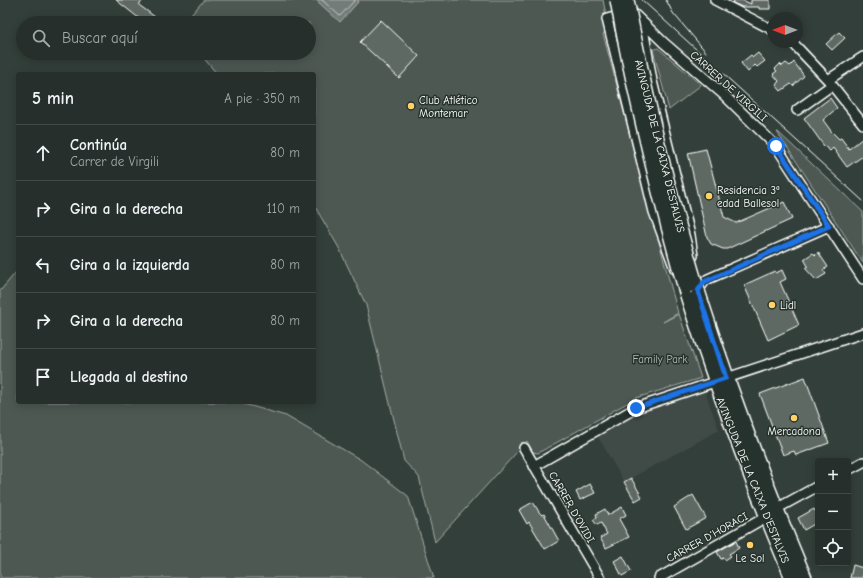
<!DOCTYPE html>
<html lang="es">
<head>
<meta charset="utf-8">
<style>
  :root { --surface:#262f2c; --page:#2e3734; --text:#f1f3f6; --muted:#a4a9a9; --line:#424a48 }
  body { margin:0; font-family:"Comic Neue",sans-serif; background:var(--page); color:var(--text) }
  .controls { position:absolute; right:12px; bottom:12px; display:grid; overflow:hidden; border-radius:4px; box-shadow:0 2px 10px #0003 }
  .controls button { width:36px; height:36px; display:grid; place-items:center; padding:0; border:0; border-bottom:1px solid var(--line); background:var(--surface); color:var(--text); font:20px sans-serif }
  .compass { position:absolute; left:767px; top:12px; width:36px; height:36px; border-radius:50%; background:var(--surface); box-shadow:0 2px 10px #0003; rotate:270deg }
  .stop { position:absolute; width:12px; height:12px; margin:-9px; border:3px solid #1a73e8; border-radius:50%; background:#fff }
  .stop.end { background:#1a73e8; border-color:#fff; box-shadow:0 1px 4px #0008 }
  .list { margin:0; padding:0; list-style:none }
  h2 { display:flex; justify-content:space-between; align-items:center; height:52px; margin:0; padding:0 16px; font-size:17px }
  h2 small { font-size:13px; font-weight:400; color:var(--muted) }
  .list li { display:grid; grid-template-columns:26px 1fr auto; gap:12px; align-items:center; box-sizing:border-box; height:56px; padding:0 16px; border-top:1px solid var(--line) }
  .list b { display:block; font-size:15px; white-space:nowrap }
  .list p { margin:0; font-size:13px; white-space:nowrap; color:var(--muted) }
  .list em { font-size:13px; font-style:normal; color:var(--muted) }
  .icon { flex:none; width:22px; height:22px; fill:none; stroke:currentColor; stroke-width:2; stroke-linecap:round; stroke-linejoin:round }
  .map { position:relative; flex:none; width:863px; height:578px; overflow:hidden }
  .search { position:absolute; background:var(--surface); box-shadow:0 2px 10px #0003; left:16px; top:16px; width:300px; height:44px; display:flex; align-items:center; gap:10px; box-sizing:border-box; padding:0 14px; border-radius:22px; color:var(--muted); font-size:15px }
  .panel { position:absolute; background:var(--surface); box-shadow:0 2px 10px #0003; left:16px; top:72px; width:300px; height:332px; border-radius:4px }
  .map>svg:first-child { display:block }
</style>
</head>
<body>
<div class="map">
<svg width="863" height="578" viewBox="0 0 863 578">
  <rect width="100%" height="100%" fill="#333f3a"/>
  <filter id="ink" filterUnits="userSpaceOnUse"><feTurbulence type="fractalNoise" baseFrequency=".025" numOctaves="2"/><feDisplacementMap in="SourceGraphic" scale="8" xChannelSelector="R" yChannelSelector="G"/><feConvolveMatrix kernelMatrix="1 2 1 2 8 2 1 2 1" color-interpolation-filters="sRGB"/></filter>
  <g filter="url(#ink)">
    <path fill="#404c47" d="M705,392L719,430L624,482L597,435L624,418Z"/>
    <path fill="#4d5853" stroke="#a6aca9" d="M204,0H603L609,29L603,34L678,313L663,322L679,314L701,378L636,398L538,453L533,452L527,441L435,542L419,477L404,461L366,305L339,248L314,205V74H217L202,56L194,53H309V23H184Z
      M658,48L701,85L669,110L653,50Z
      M778,132L863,212V263L777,132Z
      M18,270V402H237L286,416L361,460L408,496L434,578H0V291Z"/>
    <path fill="#737b78" stroke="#abb0ae" d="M316,0H358L359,1L340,22Z"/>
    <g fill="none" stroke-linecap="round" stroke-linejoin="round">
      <path stroke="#c7cac9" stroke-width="1" d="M322,0L340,16L355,0"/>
    </g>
    <path fill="#5f6964" stroke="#fff" d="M116,0H143L139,5L163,23H145Z
      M734,0H742L751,4V0H770V9H759V7H742L733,3Z
      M381,20L419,56L399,78L360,42Z
      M839,32L845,38L832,50L826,44Z
      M758,53L765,61L757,67L755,65L748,72L741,63L751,55L753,57Z
      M794,62L804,76L793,86L791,84L781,91L776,85L779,81L773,74L777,71L775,69L780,64L782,66L786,63L790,66Z
      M830,98L837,108L823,120L831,131L839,139L841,138L849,149L863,138V156L847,167L833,148L830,151L824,146L804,118Z
      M706,149L724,217L736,223L784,202L792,219L727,249H723L711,244L707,237L688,153Z
      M818,252L828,267L823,270L826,274L816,280L805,268L808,266L804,259L813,253L815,255Z
      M782,270L786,279L780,282L799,325L768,340L744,285L775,271L776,273Z
      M805,377L829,443L796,455L794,451L783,455L760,394Z
      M631,478L642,497L635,501L624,482Z
      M590,484L595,493L580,500L576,492Z
      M693,495L706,518L686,529L674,507Z
      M533,502L539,512L542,515L544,514L559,541L545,549L529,522L527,524L519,510Z
      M622,507L626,515L619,519L629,537L606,548L600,538L607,534L601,523L597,525L593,520L597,517L596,514L605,509L608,515Z
      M814,509L815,511L818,509V522L804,530L798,518Z
      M736,541L739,548L729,554L731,556L725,560L724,558L721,559L717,552Z
      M623,556L631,571L622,576L614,561Z
      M853,565L863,568V578H850Z"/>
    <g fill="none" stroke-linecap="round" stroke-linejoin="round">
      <g stroke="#fff" stroke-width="12">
        <path id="street" d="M715,0L773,30
          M642,22L652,81L690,235L693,256
          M792,42L828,80L863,124
          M828,80L863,57
          M797,110L832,85
          M675,269L654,212L607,19L632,12L663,42L724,95L776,146L863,279
          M698,291L704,282L708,279L829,226
          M524,448L600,578
          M534,466L636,408L863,333
          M848,470L863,462
          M776,509L818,486
          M659,578L766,517"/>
      </g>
      <g stroke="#fff" stroke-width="16">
        <path id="secondary" d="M685,289C716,388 752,483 792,578
          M698,291C729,388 765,483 805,578"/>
      </g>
      <use href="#street" stroke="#26332d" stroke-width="9"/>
      <use href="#secondary" stroke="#26332d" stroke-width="13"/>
      <path stroke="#fff" stroke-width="1" d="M642,0L863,201
        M666,0L673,13L706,52"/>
      <g stroke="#fff" stroke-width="16" stroke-linecap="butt">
        <path id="secondary-bridge" d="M617,0C635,99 658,193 685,289
          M627,0C646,98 669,195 698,291"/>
      </g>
      <use href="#secondary-bridge" stroke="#26332d" stroke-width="13"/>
    </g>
  </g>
  <g fill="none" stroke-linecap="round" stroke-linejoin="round" filter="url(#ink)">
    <path stroke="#1a73e8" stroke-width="5" d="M636,408L726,378L698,291L704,282L829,226L776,146"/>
  </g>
  <g fill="#ffd166" stroke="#26332d" stroke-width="1.5">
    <circle cx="411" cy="106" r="4"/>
    <circle cx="709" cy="196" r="4"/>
    <circle cx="772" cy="305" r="4"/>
    <circle cx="794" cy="418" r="4"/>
    <circle cx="750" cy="545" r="4"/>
  </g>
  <g text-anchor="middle" stroke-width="3" stroke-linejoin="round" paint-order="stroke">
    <g font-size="11" fill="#fff" stroke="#26332d">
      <text transform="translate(729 86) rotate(42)" y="4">CARRER DE VIRGILI</text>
      <text transform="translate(660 146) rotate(76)" y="4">AVINGUDA DE LA CAIXA D'ESTALVIS</text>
      <text transform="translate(753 480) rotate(68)" y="4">AVINGUDA DE LA CAIXA D'ESTALVIS</text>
      <text transform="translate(572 507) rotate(60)" y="4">CARRER D'OVIDI</text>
      <text transform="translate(707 537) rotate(-29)" y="4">CARRER D'HORACI</text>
    </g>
    <g font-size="11" fill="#fff" stroke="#26332d" text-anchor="start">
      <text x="419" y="104">Club Atlético<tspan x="419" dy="13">Montemar</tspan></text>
      <text x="717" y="194">Residencia 3ª<tspan x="717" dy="13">edad Ballesol</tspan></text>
      <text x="780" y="309">Lidl</text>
      <text x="794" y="435" text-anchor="middle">Mercadona</text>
      <text x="750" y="562" text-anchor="middle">Le Sol</text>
    </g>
    <g font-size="11" fill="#b8bcba" stroke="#26332d">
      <text x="660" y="363">Family Park</text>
    </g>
  </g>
</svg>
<div class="controls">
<button>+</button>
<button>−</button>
<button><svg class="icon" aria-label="locate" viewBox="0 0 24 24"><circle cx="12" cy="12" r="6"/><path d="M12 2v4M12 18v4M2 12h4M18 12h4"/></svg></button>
</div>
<svg class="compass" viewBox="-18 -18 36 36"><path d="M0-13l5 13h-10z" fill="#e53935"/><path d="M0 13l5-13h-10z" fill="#a4a9a9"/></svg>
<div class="stop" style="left:776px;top:146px"></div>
<div class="stop end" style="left:636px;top:408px"></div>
<div class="search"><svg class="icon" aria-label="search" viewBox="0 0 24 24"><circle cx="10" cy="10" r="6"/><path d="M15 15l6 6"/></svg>Buscar aquí</div>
<section class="panel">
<h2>5 min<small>A pie · 350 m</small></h2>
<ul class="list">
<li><svg class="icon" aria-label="ahead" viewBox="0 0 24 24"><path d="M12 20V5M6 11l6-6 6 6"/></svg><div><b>Continúa</b><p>Carrer de Virgili</p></div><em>80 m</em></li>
<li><svg class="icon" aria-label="right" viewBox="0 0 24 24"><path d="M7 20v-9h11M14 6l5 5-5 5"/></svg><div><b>Gira a la derecha</b></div><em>110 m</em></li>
<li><svg class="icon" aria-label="left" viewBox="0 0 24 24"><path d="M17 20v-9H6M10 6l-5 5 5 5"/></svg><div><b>Gira a la izquierda</b></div><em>80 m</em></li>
<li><svg class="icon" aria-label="right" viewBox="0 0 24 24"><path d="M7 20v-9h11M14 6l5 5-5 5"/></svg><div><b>Gira a la derecha</b></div><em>80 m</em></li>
<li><svg class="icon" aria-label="arrive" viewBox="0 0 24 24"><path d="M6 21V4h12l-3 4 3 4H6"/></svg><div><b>Llegada al destino</b></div></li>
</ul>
</section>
</div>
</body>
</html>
